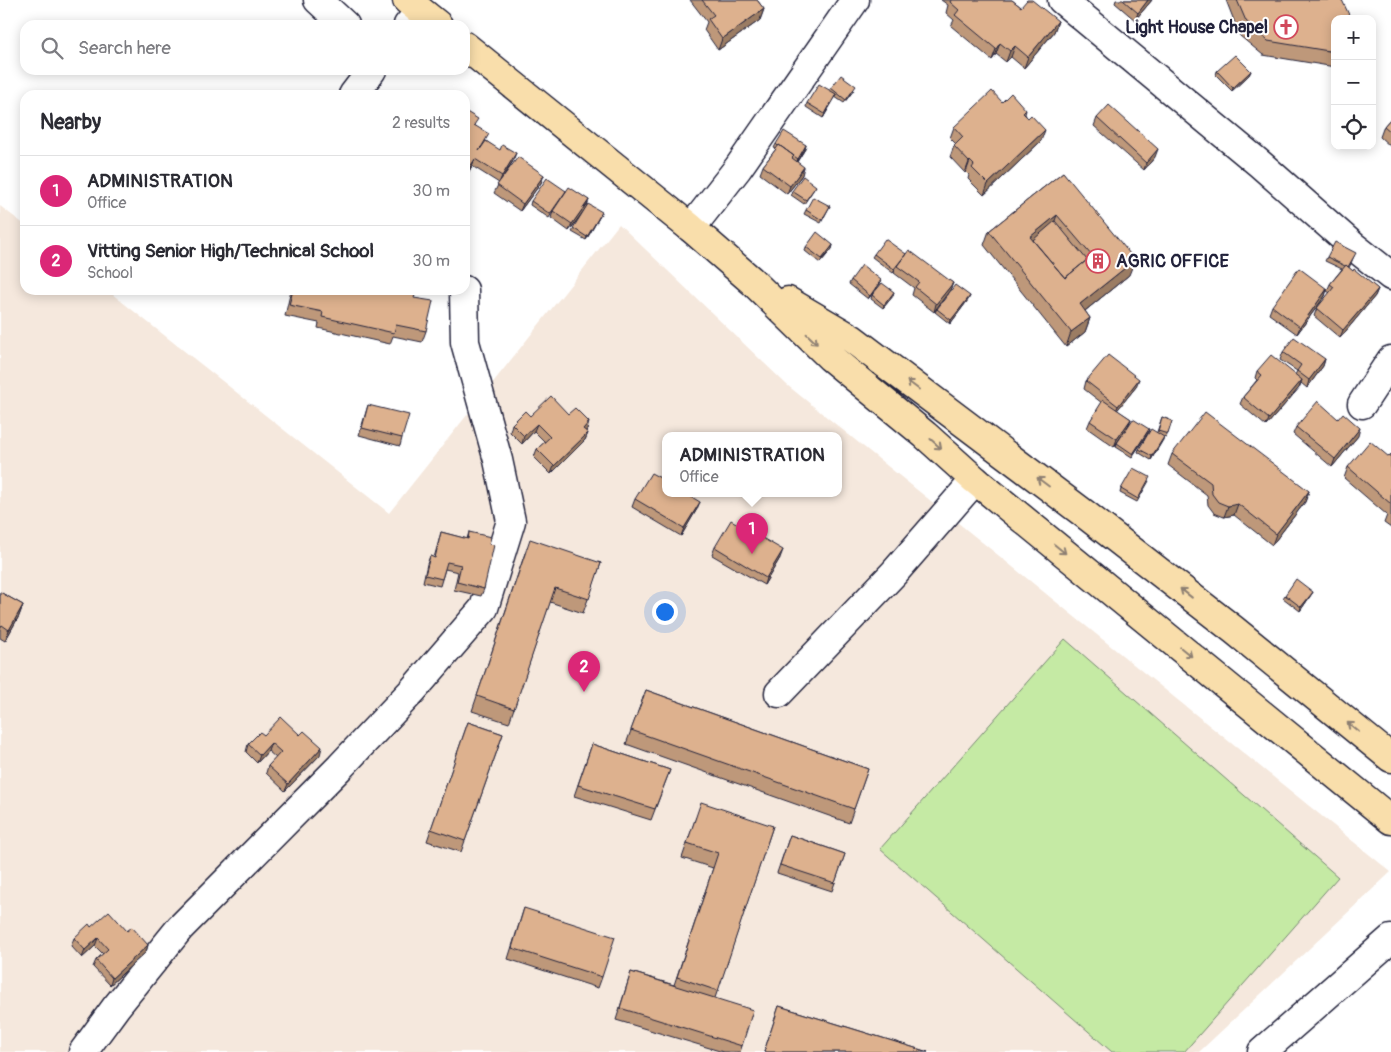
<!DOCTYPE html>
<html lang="en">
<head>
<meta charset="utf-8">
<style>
  :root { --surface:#fff; --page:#f2f2f3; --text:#2b2b33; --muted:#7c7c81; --line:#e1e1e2; --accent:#db2777 }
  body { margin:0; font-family:Pangolin,sans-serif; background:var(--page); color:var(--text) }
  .controls { position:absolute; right:15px; top:15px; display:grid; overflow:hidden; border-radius:10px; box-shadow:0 2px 12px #0003 }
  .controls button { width:45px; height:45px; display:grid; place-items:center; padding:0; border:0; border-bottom:1px solid var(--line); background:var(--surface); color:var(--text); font:25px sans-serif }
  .you { position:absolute; left:664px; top:611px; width:18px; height:18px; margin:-12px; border:4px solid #fff; border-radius:50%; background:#1a73e8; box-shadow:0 0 0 8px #1a73e833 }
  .badge { display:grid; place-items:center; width:32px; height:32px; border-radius:50%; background:var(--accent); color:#fff; font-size:16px; font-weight:700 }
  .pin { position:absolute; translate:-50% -41px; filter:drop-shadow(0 1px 2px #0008) }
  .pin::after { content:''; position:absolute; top:26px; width:18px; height:15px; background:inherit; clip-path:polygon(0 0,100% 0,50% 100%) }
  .popup { position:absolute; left:662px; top:432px; width:180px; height:65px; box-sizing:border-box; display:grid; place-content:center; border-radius:10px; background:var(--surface); filter:drop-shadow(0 1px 4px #0005); font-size:16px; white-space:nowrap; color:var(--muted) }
  .popup b { font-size:19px; color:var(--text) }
  .popup::after { content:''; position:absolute; left:50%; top:100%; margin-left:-10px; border:10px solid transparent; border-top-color:var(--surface) }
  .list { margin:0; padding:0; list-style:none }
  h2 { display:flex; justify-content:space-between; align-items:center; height:65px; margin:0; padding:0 20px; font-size:21px }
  h2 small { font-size:16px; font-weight:400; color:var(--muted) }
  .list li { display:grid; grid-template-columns:32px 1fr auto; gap:15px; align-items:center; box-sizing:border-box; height:70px; padding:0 20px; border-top:1px solid var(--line) }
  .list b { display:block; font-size:19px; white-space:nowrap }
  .list p { margin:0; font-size:16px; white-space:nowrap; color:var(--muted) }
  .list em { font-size:16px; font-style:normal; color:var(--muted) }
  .icon { flex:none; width:28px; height:28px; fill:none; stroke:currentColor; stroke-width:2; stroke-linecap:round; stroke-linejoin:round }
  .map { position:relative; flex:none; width:1391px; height:1052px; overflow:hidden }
  .search { position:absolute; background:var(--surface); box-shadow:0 2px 12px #0003; left:20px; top:20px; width:450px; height:55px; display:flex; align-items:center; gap:12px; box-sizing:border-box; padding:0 18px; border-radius:15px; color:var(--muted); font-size:19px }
  .panel { position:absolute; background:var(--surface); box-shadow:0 2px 12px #0003; left:20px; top:90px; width:450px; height:205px; border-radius:15px }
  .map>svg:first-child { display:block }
</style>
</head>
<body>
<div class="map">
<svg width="1391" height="1052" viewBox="0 0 1391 1052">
  <rect width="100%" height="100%" fill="#fff"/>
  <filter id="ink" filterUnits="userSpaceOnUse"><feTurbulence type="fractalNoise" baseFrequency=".02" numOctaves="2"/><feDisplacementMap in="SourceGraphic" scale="10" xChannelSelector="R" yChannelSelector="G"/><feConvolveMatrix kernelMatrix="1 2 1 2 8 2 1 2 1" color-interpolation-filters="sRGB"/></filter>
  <g filter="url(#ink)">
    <path fill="#f5e8dd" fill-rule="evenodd" d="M0,206L25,225V290H107L389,513L619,224L787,385L1391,872L1199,1052H0ZM666,435H838V493H666Z"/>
    <path fill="#c5eaa4" stroke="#748670" d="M1065,639L1338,877L1184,1052H1112L880,849Z"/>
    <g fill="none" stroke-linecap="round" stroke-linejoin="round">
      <g stroke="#22223b" stroke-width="31">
        <path id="minor" d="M318,0L345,25
          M1062,0L1260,164L1353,246L1391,276
          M408,25L420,11
          M353,95L372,70
          M691,228L738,168L855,0
          M1362,404L1391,360
          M779,693L894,573L975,480
          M83,1052L116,1007L180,928L340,767L413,690L484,608L511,521L498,460L465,342L464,290
          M1262,1052L1391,939"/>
      </g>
      <g stroke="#22223b" stroke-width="31">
        <path id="highway" d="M407,0L438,25
          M465,46L691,228L752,281L830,357L925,435L975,480L1391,820
          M788,301L851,338L1086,515L1234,630L1391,758"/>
      </g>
      <use href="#minor" stroke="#fff" stroke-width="28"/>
      <use href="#highway" stroke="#f9deab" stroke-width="28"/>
    </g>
    <path fill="#be987a" stroke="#22223b" d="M690,0H757L764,9L760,20L718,50L704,30L707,22Z
      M941,0H1012L1021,7L1058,21L1054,32L1024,68L1011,57L1006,62L996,54L992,60L951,26L954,20L946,13L948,5Z
      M1116,0H1152L1135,20L1115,3Z
      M1226,0H1342L1335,19V67L1263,55L1240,36Z
      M1217,71H1251L1249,75L1232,91L1216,75Z
      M831,88L854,90L844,103L835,97L823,118L806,107L807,103L830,90Z
      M1002,102L1026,110L1025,114L1041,141L984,195L968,179L969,175L966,172L965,173L950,157L954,146L956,144L950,138L954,127Z
      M465,111L486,141L513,161L502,179L544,175L541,183L520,211L494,193L499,183L472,166L465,178Z
      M1097,118L1155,157L1144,170L1094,126Z
      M1391,118V147L1380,137L1384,126Z
      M776,144L806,145L805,149L797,162L802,175L787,194L760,174L763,166L776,149L774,148Z
      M1063,172L1129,275L1085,311L1090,318L1085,332L1066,347L984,245L989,231Z
      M816,186L804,204L791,195L792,191Z
      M566,191L589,200L586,206L600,216L586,240L572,232L584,211L569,231L551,218L553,211L549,218L530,205L531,201Z
      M830,206L821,223L804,214L806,210Z
      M833,245L832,249L820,263L805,251L806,247Z
      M874,254H906L953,283L950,290L934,312L912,295L914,288L894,273L895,270L893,273L872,257Z
      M1354,256L1349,268L1378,289L1375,296L1340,338L1314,316L1317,308L1330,293L1327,291L1330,284L1342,269L1325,261L1327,257Z
      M851,280L880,284L868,299L849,284Z
      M1327,289L1325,296L1297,334L1269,314L1272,306Z
      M291,290H401L414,298L426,331L422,342L393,336L390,344L318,328L319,323L285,316Z
      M872,295L893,296L883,308L871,299Z
      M970,296L968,300L950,324L935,312L937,309Z
      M1283,352L1325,359L1323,366L1307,388L1301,383L1299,388L1266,426L1240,404L1243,397L1257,380L1255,378L1257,371L1295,375L1297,371L1280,360Z
      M1086,381L1136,387L1117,410L1131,419L1128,426L1114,447L1087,428L1090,421L1102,403L1084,389Z
      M368,405L402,438L400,446L359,435Z
      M530,416L587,430L586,431L588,433L585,440L551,474L534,457L537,449L545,442L534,431L522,444L510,432L512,424Z
      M1162,417L1172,421L1166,438L1164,437L1151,460L1138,452L1139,449L1157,432Z
      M1296,427L1358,436L1332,467L1293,434Z
      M1148,433L1132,457L1116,447L1117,443Z
      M1172,454L1309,491L1305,502L1272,545L1234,515L1224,517L1214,513L1208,505L1207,495L1168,465Z
      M1391,454V528L1384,523L1387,515L1344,478L1348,467L1389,457Z
      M1149,481L1137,502L1120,493L1121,489Z
      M635,499L697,509L681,536L632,507Z
      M441,532L467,539L469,532L489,544L484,589L481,596L454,590L458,572L445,569L440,586L423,582L427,564L430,556L434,558L439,540Z
      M715,547L780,558L764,585L712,555Z
      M525,553L601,563L583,613L550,602L509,723L472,711Z
      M0,592L23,605L19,616L5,641L0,638Z
      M1313,592L1311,595L1300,611L1283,598L1285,595Z
      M646,690L868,769L849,823L626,744Z
      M468,722L503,734L461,852L427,841Z
      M264,735L320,755L285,791L266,773L268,766L276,758L268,751L257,763L246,752L248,744Z
      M592,744L670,770L651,820L574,796Z
      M696,817L773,826L715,998L742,1046L740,1052H723L616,1020L631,972L674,985L713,868L682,858Z
      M790,835L845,854L832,891L777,873Z
      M524,908L602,977L598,988L508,959Z
      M91,927L127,931L148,945L146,952L110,985L93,967L96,960L103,954L95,946L82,958L71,946L74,938Z
      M779,1006L928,1052H764Z"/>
    <path fill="#9b7c63" stroke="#22223b" d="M1148,0H1152L1135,20L1138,13Z
      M764,9L760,20L718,50L722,39Z
      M1058,21L1054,32L1024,68L1028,57Z
      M1000,43L996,54L992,60L996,49Z
      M1015,46L1011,57L1006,62L1010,51Z
      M1251,71L1249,75L1232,91L1233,88Z
      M836,94L835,98L823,118L825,114Z
      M1045,130L1041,141L984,195L988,184Z
      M806,145L805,149L796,163L798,159Z
      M1158,149L1155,157L1144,170L1146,163Z
      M516,153L513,161L499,183L502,176Z
      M475,159L472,166L465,178L467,172Z
      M970,161L966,172L965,173L969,162Z
      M804,167L802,175L787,194L790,186Z
      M544,175L541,183L520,211L523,204Z
      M589,200L586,208L569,231L572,224Z
      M602,212L600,216L586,240L587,237Z
      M1057,215L1052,229L1030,247V237Z
      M833,245L832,249L820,263L822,259Z
      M1135,260L1129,275L1075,319L1080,304Z
      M881,280L880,284L868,299L870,296Z
      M953,283L950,290L934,312L936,304Z
      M1327,289L1325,296L1297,334L1300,327Z
      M1378,289L1375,296L1340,338L1343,330Z
      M894,292L893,296L883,308L884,305Z
      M970,296L968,300L950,324L951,320Z
      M1090,318L1085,332L1066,347L1071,332Z
      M1325,359L1323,366L1307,388L1309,380Z
      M1139,379L1136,387L1115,413L1118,406Z
      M1302,380L1299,388L1266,426L1269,419Z
      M1131,419L1128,426L1114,447L1117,439Z
      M589,422L587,430L580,436L583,429Z
      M537,424L534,431L522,444L524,436Z
      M1360,428L1358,436L1332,467L1335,459Z
      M1149,429L1148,433L1132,457L1133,454Z
      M588,433L585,440L551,474L554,466Z
      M1164,437L1163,440L1151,460L1152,456Z
      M1309,491L1305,502L1272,545L1276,534Z
      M700,502L697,509L681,536L684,528Z
      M1238,504L1234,515L1224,517L1228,506Z
      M783,550L780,558L764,585L766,578Z
      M1313,592L1311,595L1300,611L1301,607Z
      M23,605L19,616L5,641L9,630Z
      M271,743L268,751L257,763L260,755Z
      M322,747L320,755L285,791L288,784Z
      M98,938L95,946L82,958L85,950Z
      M148,945L146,952L110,985L112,978Z"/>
    <path fill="#ddb18e" stroke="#22223b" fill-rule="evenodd" d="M702,0H757L764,9L722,39L708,19L714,15Z
      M951,0H1012L1021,7L1027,0H1032L1058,21L1028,57L1015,46L1010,51L1000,43L996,49L955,15L959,10L950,2Z
      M1123,0H1148L1138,13Z
      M1237,0H1342L1351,19H1335V52L1268,41L1246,21Z
      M1235,55L1251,71L1233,88L1217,71Z
      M841,75L856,86L846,100L831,88Z
      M819,84L836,94L825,114L807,103Z
      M992,91L1002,102L1011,93L1026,110L1023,113L1028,118L1031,115L1045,130L988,184L972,168L974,165L970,161L969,162L954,146L963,137L954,127Z
      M1109,105L1158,149L1146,163L1097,118Z
      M465,111L478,119L474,125L489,134L479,151L486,141L500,150L502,145L516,153L502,176L475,159L467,172L465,171Z
      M1391,118V132L1384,126Z
      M784,131L806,145L798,159L779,145L778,146L776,144Z
      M779,145L794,156L792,158L804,167L790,186L763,166Z
      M518,157L544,175L523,204L497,185Z
      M1063,172L1135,260L1080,304L1090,318L1071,332L989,231ZM1057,215L1092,256L1065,278L1030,237Z
      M803,176L816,186L806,200L792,191Z
      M547,178L566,191L550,214L531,201Z
      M569,187L589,200L572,224L553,211Z
      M813,197L830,206L822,220L806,210Z
      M588,204L602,212L587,237L573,228Z
      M1055,221L1087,260L1065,278L1033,240Z
      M817,232L833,245L822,259L806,247Z
      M885,239L906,254L894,269L874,254Z
      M1335,242L1356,253L1348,267L1346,265L1345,266L1327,257Z
      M909,250L953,283L936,304L915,287L919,282L897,266Z
      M862,265L881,280L870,296L851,280Z
      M1346,265L1353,271L1354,269L1378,289L1343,330L1317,308L1334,287L1330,284Z
      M1299,268L1327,289L1300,327L1272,306Z
      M882,283L894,292L884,305L872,295Z
      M955,285L970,296L951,320L937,309Z
      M293,290H401L416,293L414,298L433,301L426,331L396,325L394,333L322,317L323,312L289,305Z
      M1294,337L1325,359L1309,380L1297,371L1301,365L1283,352Z
      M1108,355L1139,379L1118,406L1086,381Z
      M1271,355L1302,380L1269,419L1243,397L1262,375L1257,371Z
      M551,396L568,414L575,408L589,422L583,429L588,433L554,466L537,449L550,437L537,424L524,436L512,424L525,411L530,416Z
      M1103,400L1131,419L1117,439L1090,421Z
      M1318,401L1338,419L1343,413L1360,428L1335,459L1296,427Z
      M368,405L409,415L402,438L362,428Z
      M1205,412L1309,491L1276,534L1238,504L1228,506L1218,502L1212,494L1211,483L1172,454Z
      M1162,417L1172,421L1168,434L1158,431Z
      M1133,419L1149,429L1133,454L1117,443Z
      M1151,429L1164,437L1152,456L1139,449Z
      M1370,441L1389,457L1391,454V504L1348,467Z
      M1133,468L1150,477L1138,499L1121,489Z
      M651,473L666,481V493H685L700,502L684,528L635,499Z
      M731,520L783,550L766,578L715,547Z
      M441,532L468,539L469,532L491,537L489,544L494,545L484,589L457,582L461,565L447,562L442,579L425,575L430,556L435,558Z
      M530,539L601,563L589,599L555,588L514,709L477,696Z
      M1296,579L1313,592L1301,607L1285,595Z
      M0,592L23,605L9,630L2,625L0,628Z
      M646,690L868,769L854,809L631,730Z
      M281,717L300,735L304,731L322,747L288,784L268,766L281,752L271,743L260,755L248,744L260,732L264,735Z
      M468,722L503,734L465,841L431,829Z
      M592,744L670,770L655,809L578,785Z
      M701,802L773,826L718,991L677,977L718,853L687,843Z
      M790,835L845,854L835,883L780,865Z
      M524,908L615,937L602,977L512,948Z
      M109,911L127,931L132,927L148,945L112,978L96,960L108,949L98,938L85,950L74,938L89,924L91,927Z
      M631,972L753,1010L742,1046L620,1008Z
      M779,1006L928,1052H764Z"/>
    <defs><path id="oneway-shaft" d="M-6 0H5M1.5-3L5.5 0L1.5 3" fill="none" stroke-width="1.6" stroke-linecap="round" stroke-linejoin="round" transform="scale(1.25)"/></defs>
    <g stroke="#8e8073">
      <use href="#oneway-shaft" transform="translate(812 339) rotate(44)"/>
      <use href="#oneway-shaft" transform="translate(913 385) rotate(-143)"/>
      <use href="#oneway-shaft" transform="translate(936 444) rotate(42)"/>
      <use href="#oneway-shaft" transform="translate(1043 482) rotate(-143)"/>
      <use href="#oneway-shaft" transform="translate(1060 549) rotate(39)"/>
      <use href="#oneway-shaft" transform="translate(1186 593) rotate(-142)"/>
      <use href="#oneway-shaft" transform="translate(1186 652) rotate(39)"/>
      <use href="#oneway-shaft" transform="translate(1353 727) rotate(-141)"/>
    </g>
  </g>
  <defs>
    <g id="church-ring" transform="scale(1.25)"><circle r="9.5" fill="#fff" stroke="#d1495b" stroke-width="1.5"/><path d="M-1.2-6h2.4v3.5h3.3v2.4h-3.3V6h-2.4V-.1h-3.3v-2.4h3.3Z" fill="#d1495b"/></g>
    <g id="building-ring" transform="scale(1.25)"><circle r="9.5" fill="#fff" stroke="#d1495b" stroke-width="1.5"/><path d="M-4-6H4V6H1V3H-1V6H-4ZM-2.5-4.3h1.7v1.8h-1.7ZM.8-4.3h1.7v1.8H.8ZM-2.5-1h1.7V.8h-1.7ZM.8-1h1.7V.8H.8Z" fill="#d1495b"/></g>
  </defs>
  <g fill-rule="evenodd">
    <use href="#church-ring" x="1286" y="27"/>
    <use href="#building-ring" x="1098" y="261"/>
  </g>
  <g text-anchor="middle" stroke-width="4" stroke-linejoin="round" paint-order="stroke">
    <g font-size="18" font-weight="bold" fill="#22223b" stroke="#fff" text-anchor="end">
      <text x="1268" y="33">Light House Chapel</text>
      <text x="1116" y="267" text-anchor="start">AGRIC OFFICE</text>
    </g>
  </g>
</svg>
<div class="controls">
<button>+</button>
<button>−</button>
<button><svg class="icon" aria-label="locate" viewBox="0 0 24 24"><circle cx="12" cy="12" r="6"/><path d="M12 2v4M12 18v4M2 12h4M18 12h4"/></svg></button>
</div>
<div class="you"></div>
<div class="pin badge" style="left:752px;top:554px">1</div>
<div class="popup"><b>ADMINISTRATION</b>Office</div>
<div class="pin badge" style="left:584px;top:692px">2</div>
<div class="search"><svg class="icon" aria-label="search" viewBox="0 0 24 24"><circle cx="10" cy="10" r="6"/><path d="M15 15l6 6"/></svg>Search here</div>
<section class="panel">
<h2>Nearby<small>2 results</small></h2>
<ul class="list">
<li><span class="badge">1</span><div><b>ADMINISTRATION</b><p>Office</p></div><em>30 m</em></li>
<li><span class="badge">2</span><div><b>Vitting Senior High/Technical School</b><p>School</p></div><em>30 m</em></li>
</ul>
</section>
</div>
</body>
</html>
